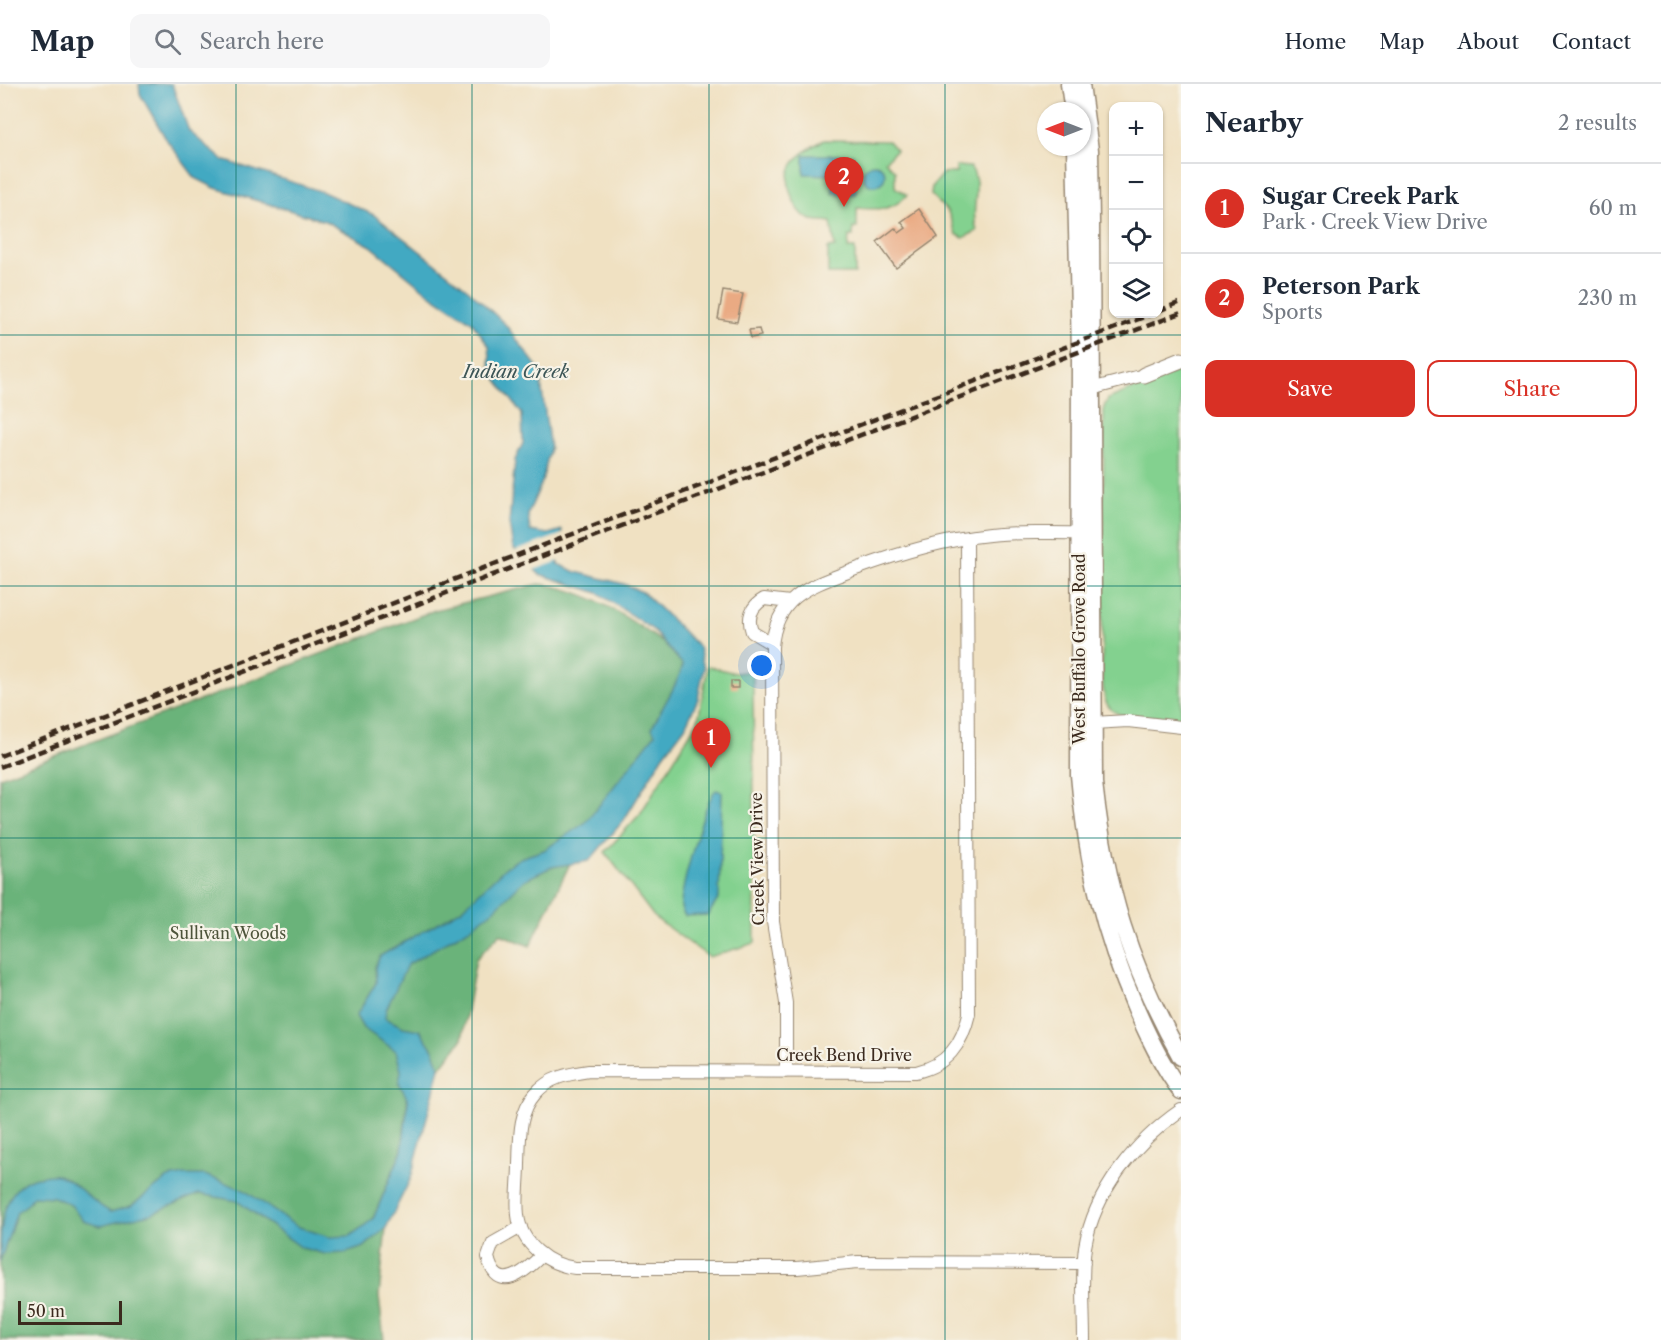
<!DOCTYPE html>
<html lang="en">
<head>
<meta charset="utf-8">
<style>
  :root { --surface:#fff; --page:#f6f6f7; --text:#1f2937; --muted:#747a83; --line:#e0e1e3; --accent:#d93025 }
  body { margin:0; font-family:"Libre Caslon Text",serif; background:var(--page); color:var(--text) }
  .controls { position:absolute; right:18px; top:18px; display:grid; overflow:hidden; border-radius:12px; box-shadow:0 2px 4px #0004 }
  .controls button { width:54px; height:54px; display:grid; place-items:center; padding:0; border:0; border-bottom:2px solid var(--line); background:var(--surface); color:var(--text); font:30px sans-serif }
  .compass { position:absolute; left:1037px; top:18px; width:54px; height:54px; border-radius:50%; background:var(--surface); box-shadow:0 2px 4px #0004; rotate:270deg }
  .scale { position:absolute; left:18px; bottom:15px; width:104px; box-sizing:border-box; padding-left:6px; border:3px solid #3b2a1e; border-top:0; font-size:16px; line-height:21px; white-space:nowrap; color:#3b2a1e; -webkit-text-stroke:4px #f7f3e8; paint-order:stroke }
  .you { position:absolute; left:762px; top:582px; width:21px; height:21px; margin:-15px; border:4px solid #fff; border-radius:50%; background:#1a73e8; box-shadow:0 0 0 9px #1a73e833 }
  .badge { display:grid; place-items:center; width:39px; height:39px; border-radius:50%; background:var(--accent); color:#fff; font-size:20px; font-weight:700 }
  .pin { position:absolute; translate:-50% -50px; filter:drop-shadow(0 2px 3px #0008) }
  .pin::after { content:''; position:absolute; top:32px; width:21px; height:18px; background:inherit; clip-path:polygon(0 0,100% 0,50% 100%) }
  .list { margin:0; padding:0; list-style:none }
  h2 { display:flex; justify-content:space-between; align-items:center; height:78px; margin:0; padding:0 24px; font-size:26px }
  h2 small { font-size:20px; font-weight:400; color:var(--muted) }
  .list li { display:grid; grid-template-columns:39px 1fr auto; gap:18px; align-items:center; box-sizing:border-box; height:90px; padding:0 24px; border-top:2px solid var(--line) }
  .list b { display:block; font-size:22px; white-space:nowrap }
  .list p { margin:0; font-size:20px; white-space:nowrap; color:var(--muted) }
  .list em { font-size:20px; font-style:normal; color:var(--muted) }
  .actions { display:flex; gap:12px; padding:18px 24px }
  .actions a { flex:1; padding:14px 0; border:2px solid var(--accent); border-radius:12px; text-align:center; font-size:21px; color:var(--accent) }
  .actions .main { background:var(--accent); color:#fff }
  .icon { flex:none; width:33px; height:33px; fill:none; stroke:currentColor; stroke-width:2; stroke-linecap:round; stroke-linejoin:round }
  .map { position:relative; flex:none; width:1181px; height:1256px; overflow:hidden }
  header { display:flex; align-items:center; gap:36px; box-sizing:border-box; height:84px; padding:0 30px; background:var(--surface); border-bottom:2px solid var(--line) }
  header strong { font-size:28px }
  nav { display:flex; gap:33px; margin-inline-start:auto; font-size:21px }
  .search { width:420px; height:54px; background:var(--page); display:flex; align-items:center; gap:15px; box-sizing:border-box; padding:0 21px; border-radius:12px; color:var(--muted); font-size:22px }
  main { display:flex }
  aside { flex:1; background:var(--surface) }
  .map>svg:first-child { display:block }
</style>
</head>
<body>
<header>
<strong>Map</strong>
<div class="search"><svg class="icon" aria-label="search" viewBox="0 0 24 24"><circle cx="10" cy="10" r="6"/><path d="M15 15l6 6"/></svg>Search here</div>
<nav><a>Home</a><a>Map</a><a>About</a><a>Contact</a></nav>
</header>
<main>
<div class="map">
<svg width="1181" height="1256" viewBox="0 0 1181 1256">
  <rect width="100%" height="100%" fill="#f7f3e8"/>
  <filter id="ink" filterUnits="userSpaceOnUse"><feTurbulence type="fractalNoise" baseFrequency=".0167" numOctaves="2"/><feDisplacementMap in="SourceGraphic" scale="12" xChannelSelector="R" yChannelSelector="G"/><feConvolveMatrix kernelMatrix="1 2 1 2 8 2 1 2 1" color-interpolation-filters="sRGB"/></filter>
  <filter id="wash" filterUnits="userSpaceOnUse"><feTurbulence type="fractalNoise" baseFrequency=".008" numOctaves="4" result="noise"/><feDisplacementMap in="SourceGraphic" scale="24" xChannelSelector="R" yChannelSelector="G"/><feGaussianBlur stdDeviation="1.35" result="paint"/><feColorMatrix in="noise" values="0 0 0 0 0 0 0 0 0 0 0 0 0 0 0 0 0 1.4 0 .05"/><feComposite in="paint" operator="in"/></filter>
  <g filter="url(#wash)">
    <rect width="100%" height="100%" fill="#f0e1c2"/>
    <path fill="#83d18f" stroke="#5f7e56" stroke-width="1.5" d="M824,56L888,57L896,66L885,77L895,87V103L907,111C891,128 879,125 857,124V144H853V152H849L848,164H855V190H828V164L835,163L831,138C825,136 815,138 809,135C801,131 795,121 792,113C780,84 800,68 824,56Z
      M956,82L970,83C984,99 969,124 977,147L963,154L956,150L948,128L931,111L932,102L943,89H956Z
      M1181,285V637L1121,631C1102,625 1104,609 1102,591L1104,323L1108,315Z
      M708,582L735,589L753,587L755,859L709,873L655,834L605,768L640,730L698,637Z"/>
    <path fill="#6ab37a" stroke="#526e4c" stroke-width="1.5" d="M539,500C598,506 646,547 693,580V606L585,749L530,862L500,850L476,875L462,956L440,984H411L402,1066L373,1135L386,1144L379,1212L384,1256H0V693L435,526Z"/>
    <path fill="#42a9c2" stroke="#3e6a70" stroke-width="1.5" d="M139,0H172L189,47L223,76L323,108L374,131L469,206L505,240L539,285L550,364L542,398L528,430L530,447L548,450L562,446L558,480L576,488L624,500L644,509L699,563L704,584L698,615L685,643L663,672L624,736L589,777L552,783L524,796L494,826L470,844L407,881L386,926L385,934L403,943L420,946L434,967L440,984L411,1094L386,1144L364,1163L346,1169L325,1170L302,1164L237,1117L199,1110L151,1130L100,1142L83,1137L71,1121L54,1113L33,1112L28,1120L17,1128L0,1178C0,1147 0,1106 33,1094C39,1093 50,1090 57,1091C75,1096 93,1120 111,1128L131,1122L168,1094L184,1091H205L244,1106L296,1142L329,1153L350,1152L373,1135L402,1066L408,1016L399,999L401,987L396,967L363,944L356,932L376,899L375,883L380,872L462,825L506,783L520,774L544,766L586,738L655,650L652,644C662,622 676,605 683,581L653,546L598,509L539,490L513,464L509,439L515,376L523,359L522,330L491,288L489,262L472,238L431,211L371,162L325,137L215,104L195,94L166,55L140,10Z
      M804,71H853V102L856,103V110L833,109L832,91L804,90Z
      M863 91a11 11 0 1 1 22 0a11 11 0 1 1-22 0Z
      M716,706L722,708L719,814L708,831L685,832C683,828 681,827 681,823C680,807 705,715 716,706Z"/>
    <path fill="#f0e1c2" d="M565,449L562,476L531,487L513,468Z"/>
    <g id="blocks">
      <path fill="#eaaa83" d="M919,125L938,153L896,184L877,158L895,144L899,149L906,144L901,138Z
        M723,207L743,210L737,238L718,235Z
        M759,245L761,252L751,254L749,246Z
        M731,597H738V604H731Z"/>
    </g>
  </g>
  <g filter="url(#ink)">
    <use href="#blocks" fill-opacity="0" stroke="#968670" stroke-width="1.5"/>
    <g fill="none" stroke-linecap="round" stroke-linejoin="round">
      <g stroke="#968670" stroke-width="14">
        <path id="minor" d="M1087,306L1144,291
          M967,454L969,930C962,961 947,981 916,988L589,987C568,990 549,993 535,1010C518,1029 520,1056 519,1080C519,1097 516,1115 518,1131C521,1160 548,1181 575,1184H797L858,1178L1084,1179
          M772,560L752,548C747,534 751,522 764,515L790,518
          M1093,639L1128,637L1181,643
          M786,988V919L773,838L772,563C776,510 814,501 856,485C899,469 942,456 989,451C1021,447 1053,450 1085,449
          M521,1143L493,1159L488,1173C497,1213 526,1187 542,1171
          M1084,1256C1084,1226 1081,1193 1085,1163C1094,1108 1136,1057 1181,1026"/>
      </g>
      <g stroke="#968670" stroke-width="17">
        <path id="tertiary" d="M1144,291L1181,276"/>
      </g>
      <g stroke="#968670" stroke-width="19">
        <path id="secondary" d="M1069,0L1073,27
          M1081,0L1090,66L1091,139L1094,699C1106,806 1129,880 1181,973
          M1075,63L1080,268L1079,691C1087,778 1102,846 1137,927C1149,954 1163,984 1181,1007"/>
      </g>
      <use href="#minor" stroke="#fff" stroke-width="12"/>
      <use href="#tertiary" stroke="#fff" stroke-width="15"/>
      <use href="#secondary" stroke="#fff" stroke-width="16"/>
      <path stroke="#3b2a1e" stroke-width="4.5" stroke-dasharray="9 4.5" stroke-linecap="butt" d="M1158,227L1181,218
        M0,672L494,480L1152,230
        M0,683L498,489L1181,229"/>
    </g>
  </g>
  <path fill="none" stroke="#0f766e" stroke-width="1.5" stroke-opacity="0.55" d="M236,0V1256M472,0V1256M709,0V1256M945,0V1256M0,251H1181M0,502H1181M0,754H1181M0,1005H1181"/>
  <g text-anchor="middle" stroke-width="4.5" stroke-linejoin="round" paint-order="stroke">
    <g font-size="16" fill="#3b2a1e" stroke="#f7f3e8">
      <text transform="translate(1079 565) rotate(-90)" y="6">West Buffalo Grove Road</text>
      <text transform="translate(757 775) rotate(-91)" y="6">Creek View Drive</text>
      <text x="844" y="977">Creek Bend Drive</text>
    </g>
    <g font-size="16" fill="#4d543a" stroke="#f7f3e8">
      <text x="228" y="855">Sullivan Woods</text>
    </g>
    <g font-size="18" font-style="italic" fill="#3d5657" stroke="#f7f3e8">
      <text x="516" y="294">Indian Creek</text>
    </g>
  </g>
</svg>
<div class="controls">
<button>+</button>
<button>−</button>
<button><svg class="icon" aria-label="locate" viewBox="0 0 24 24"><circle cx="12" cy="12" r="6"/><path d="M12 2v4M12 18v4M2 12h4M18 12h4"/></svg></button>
<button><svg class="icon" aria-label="layers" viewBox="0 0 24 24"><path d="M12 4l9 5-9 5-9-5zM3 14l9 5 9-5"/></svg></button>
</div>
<svg class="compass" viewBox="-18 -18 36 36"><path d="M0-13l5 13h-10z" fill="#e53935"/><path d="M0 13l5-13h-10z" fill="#747a83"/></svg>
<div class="scale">50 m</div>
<div class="you"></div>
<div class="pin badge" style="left:711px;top:684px">1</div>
<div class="pin badge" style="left:844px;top:123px">2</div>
</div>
<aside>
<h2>Nearby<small>2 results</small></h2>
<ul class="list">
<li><span class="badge">1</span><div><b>Sugar Creek Park</b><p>Park · Creek View Drive</p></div><em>60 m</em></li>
<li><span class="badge">2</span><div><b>Peterson Park</b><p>Sports</p></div><em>230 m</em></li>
</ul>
<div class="actions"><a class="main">Save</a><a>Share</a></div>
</aside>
</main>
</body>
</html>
